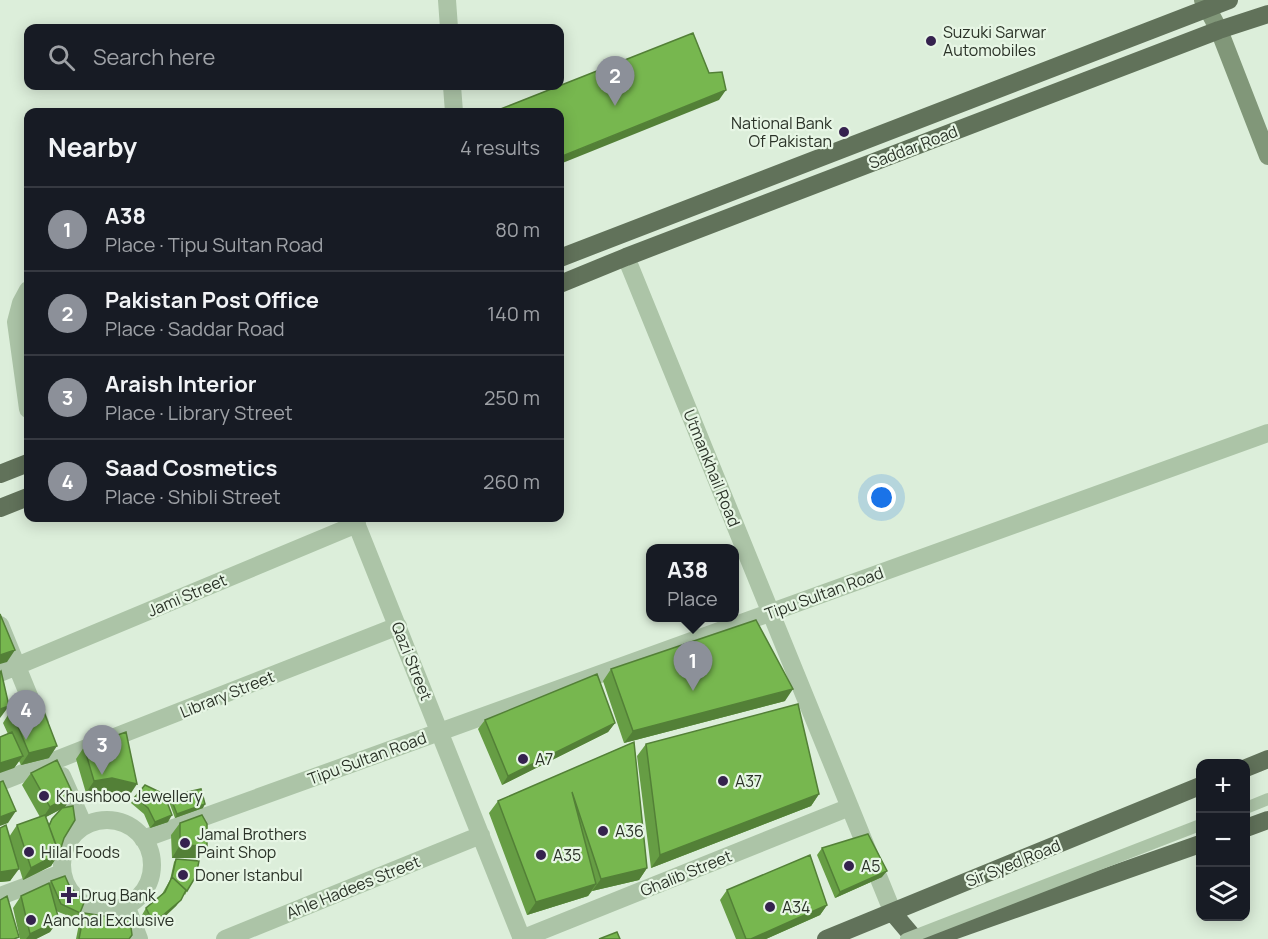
<!DOCTYPE html>
<html lang="en">
<head>
<meta charset="utf-8">
<style>
  :root { --surface:#171b24; --page:#20242c; --text:#f1f3f6; --muted:#9ea1a6; --line:#363941; --accent:#8c9099 }
  body { margin:0; font-family:Manrope,sans-serif; background:var(--page); color:var(--text) }
  .controls { position:absolute; right:18px; bottom:18px; display:grid; overflow:hidden; border-radius:12px; box-shadow:0 3px 15px #0003 }
  .controls button { width:54px; height:54px; display:grid; place-items:center; padding:0; border:0; border-bottom:2px solid var(--line); background:var(--surface); color:var(--text); font:30px sans-serif }
  .you { position:absolute; left:882px; top:498px; width:21px; height:21px; margin:-15px; border:4px solid #fff; border-radius:50%; background:#1a73e8; box-shadow:0 0 0 9px #1a73e833 }
  .badge { display:grid; place-items:center; width:39px; height:39px; border-radius:50%; background:var(--accent); color:#fff; font-size:20px; font-weight:700 }
  .pin { position:absolute; translate:-50% -50px; filter:drop-shadow(0 2px 3px #0008) }
  .pin::after { content:''; position:absolute; top:32px; width:21px; height:18px; background:inherit; clip-path:polygon(0 0,100% 0,50% 100%) }
  .popup { position:absolute; left:646px; top:544px; width:93px; height:78px; box-sizing:border-box; display:grid; place-content:center; border-radius:12px; background:var(--surface); filter:drop-shadow(0 2px 4px #0005); font-size:20px; white-space:nowrap; color:var(--muted) }
  .popup b { font-size:22px; color:var(--text) }
  .popup::after { content:''; position:absolute; left:50%; top:100%; margin-left:-12px; border:12px solid transparent; border-top-color:var(--surface) }
  .list { margin:0; padding:0; list-style:none }
  h2 { display:flex; justify-content:space-between; align-items:center; height:78px; margin:0; padding:0 24px; font-size:26px }
  h2 small { font-size:20px; font-weight:400; color:var(--muted) }
  .list li { display:grid; grid-template-columns:39px 1fr auto; gap:18px; align-items:center; box-sizing:border-box; height:84px; padding:0 24px; border-top:2px solid var(--line) }
  .list b { display:block; font-size:22px; white-space:nowrap }
  .list p { margin:0; font-size:20px; white-space:nowrap; color:var(--muted) }
  .list em { font-size:20px; font-style:normal; color:var(--muted) }
  .icon { flex:none; width:33px; height:33px; fill:none; stroke:currentColor; stroke-width:2; stroke-linecap:round; stroke-linejoin:round }
  .map { position:relative; flex:none; width:1268px; height:939px; overflow:hidden }
  .search { position:absolute; background:var(--surface); box-shadow:0 3px 15px #0003; left:24px; top:24px; width:540px; height:66px; display:flex; align-items:center; gap:15px; box-sizing:border-box; padding:0 21px; border-radius:12px; color:var(--muted); font-size:22px }
  .panel { position:absolute; background:var(--surface); box-shadow:0 3px 15px #0003; left:24px; top:108px; width:540px; height:414px; border-radius:12px }
  .map>svg:first-child { display:block }
</style>
</head>
<body>
<div class="map">
<svg width="1268" height="939" viewBox="0 0 1268 939">
  <rect width="100%" height="100%" fill="#dceeda"/>
  <g fill="none" stroke-linecap="round" stroke-linejoin="round">
    <path stroke="#acc4a7" stroke-width="12" d="M1246,808L1268,799"/>
    <path stroke="#acc4a7" stroke-width="18" d="M447,0L449,28
      M452,86L454,112
      M626,257L893,913
      M28,290L21,303L16,322L28,409
      M354,518L522,939
      M0,625L40,723
      M0,673L357,524
      M62,776L84,826
      M0,782L398,626
      M62 865a45 45 0 1 1 90 0a45 45 0 1 1-90 0Z
      M143,839L1268,433
      M0,896L62,873
      M126,905L139,939
      M225,939L481,835
      M521,939L850,807"/>
    <path stroke="#819779" stroke-width="18" d="M1203,0L1219,30L1268,156"/>
    <path stroke="#61725a" stroke-width="18" d="M560,258L1229,0
      M560,284L626,257L1219,30L1268,14
      M0,474L28,463
      M0,508L28,497
      M1246,768L1268,759
      M1246,828L1268,820
      M893,913L915,939
      M826,939L1200,786
      M930,939L1200,844"/>
    <path stroke="#acc4a7" stroke-width="12" d="M906,939L1200,825"/>
  </g>
  <path fill="#669d44" d="M611,669L785,701L624,743L603,681Z
    M11,710L49,758L21,765L19,761L14,768L8,734L3,723Z
    M485,720L615,723L608,732L502,785L478,729Z
    M634,742L647,868L639,880L592,891L588,896L527,915L489,813L498,801Z
    M646,744L819,794L811,806L651,868L637,756Z
    M84,747L129,796L104,791L86,793L76,759Z
    M31,773L73,794L65,807L46,817L49,824L52,819L64,838L59,854L51,866L23,880L19,867L10,881L0,882V828L9,837L17,825L40,817L22,785Z
    M170,796L203,808L175,818L168,799Z
    M135,797L168,822L150,828L144,814L131,803Z
    M180,823L207,846L198,858H172L171,835Z
    M822,848L882,877L835,898L817,855Z
    M176,859L187,891L185,895L184,894L176,906L158,923L148,926L142,915L146,908L162,894L170,880L174,862Z
    M51,881L80,913L76,919L56,911L50,932L36,939H20L13,908L21,896L49,884Z
    M727,890L827,905L820,915L766,939H736L720,900Z
    M84,913L129,939H76L80,919Z"/>
  <path fill="#538037" d="M726,90L719,100L560,164V157Z
    M15,650L7,662L0,664V655Z
    M793,689L785,701L624,743L633,731Z
    M9,706L0,718V709Z
    M615,723L608,732L502,785L508,776Z
    M57,746L49,758L21,765L29,753Z
    M23,756L14,768L0,773V763Z
    M112,778L137,784L129,796L104,791L86,793L94,781Z
    M73,794L65,807L42,819L50,807Z
    M819,794L811,806L651,868L660,855Z
    M205,804L203,808L175,818L177,814Z
    M16,811L8,823L0,826V817Z
    M172,815L168,822L150,828L155,822Z
    M180,845L207,846L198,858H172Z
    M59,853L51,866L23,880L31,868Z
    M647,868L639,880L592,891L601,879Z
    M19,869L10,881L0,882V872Z
    M887,871L882,877L835,898L840,892Z
    M596,884L588,896L527,915L536,902Z
    M181,900L176,906L158,923L148,926L152,920Z
    M827,905L820,915L766,939H751Z
    M59,920L50,932L36,939H26L30,934Z"/>
  <path fill="#77b74f" stroke="#538037" stroke-width="1.5" d="M693,33L709,73L722,72L726,90L560,157V112H493Z
    M0,614L15,650L0,655Z
    M756,620L793,689L633,731L611,669Z
    M1,671L9,706L0,709V672Z
    M597,674L615,723L508,776L485,720Z
    M39,699L57,746L29,753L11,710Z
    M798,704L819,794L660,855L646,744Z
    M12,732L23,756L0,763V737Z
    M126,732L137,784L112,778L94,781L84,747Z
    M634,742L647,868L601,879L572,792L596,884L536,902L498,801Z
    M57,760L73,794L50,807L31,773Z
    M3,781L16,811L0,817V782Z
    M145,785L164,794L172,815L155,822L148,808L135,797Z
    M201,789L205,804L177,814L170,796Z
    M73,806L75,820L64,838L59,854L49,826L52,819L62,808Z
    M45,815L59,853L31,868L17,825Z
    M202,815L207,824V846L180,845V823Z
    M6,825L19,869L0,872V828Z
    M868,834L887,871L840,892L822,848Z
    M810,855L827,905L751,939H746L727,890Z
    M176,859L199,861L196,876L187,891L172,877Z
    M65,876L69,885L77,895L85,900L80,913L61,904L51,881Z
    M172,877L186,890L181,900L162,916L152,920L146,908L165,892Z
    M49,883L59,920L30,934L21,896Z
    M7,896L19,937L14,939H0V900Z
    M84,913L130,920L132,935L129,939H79Z
    M617,932L620,939H599Z"/>
  <g fill="#35224e" stroke="#e7f6e5" stroke-width="2">
    <circle cx="931" cy="41" r="6"/>
    <circle cx="844" cy="132" r="6"/>
    <circle cx="523" cy="759" r="6"/>
    <circle cx="723" cy="781" r="6"/>
    <circle cx="44" cy="796" r="6"/>
    <circle cx="603" cy="831" r="6"/>
    <circle cx="185" cy="843" r="6"/>
    <circle cx="29" cy="852" r="6"/>
    <circle cx="541" cy="855" r="6"/>
    <circle cx="849" cy="866" r="6"/>
    <circle cx="183" cy="875" r="6"/>
    <path d="M66 886h6v6h6v6h-6v6h-6v-6h-6v-6h6z"/>
    <circle cx="770" cy="907" r="6"/>
    <circle cx="31" cy="920" r="6"/>
  </g>
  <g text-anchor="middle" stroke-width="4.5" stroke-linejoin="round" paint-order="stroke">
    <g font-size="16" fill="#2a3227" stroke="#e7f6e5" text-anchor="start">
      <text x="943" y="38">Suzuki Sarwar<tspan x="943" dy="18">Automobiles</tspan></text>
      <text x="832" y="129" text-anchor="end">National Bank<tspan x="832" dy="18">Of Pakistan</tspan></text>
      <text x="535" y="765">A7</text>
      <text x="735" y="787">A37</text>
      <text x="56" y="802">Khushboo Jewellery</text>
      <text x="615" y="837">A36</text>
      <text x="197" y="840">Jamal Brothers<tspan x="197" dy="18">Paint Shop</tspan></text>
      <text x="41" y="858">Hilal Foods</text>
      <text x="553" y="861">A35</text>
      <text x="861" y="872">A5</text>
      <text x="195" y="881">Doner Istanbul</text>
      <text x="81" y="901">Drug Bank</text>
      <text x="782" y="913">A34</text>
      <text x="43" y="926">Aanchal Exclusive</text>
    </g>
    <g font-size="16" fill="#2a3227" stroke="#e7f6e5">
      <text transform="translate(913 147) rotate(-21)" y="6">Saddar Road</text>
      <text transform="translate(712 468) rotate(68)" y="6">Utmankhail Road</text>
      <text transform="translate(824 593) rotate(-20)" y="6">Tipu Sultan Road</text>
      <text transform="translate(187 595) rotate(-23)" y="6">Jami Street</text>
      <text transform="translate(412 661) rotate(68)" y="6">Qazi Street</text>
      <text transform="translate(227 694) rotate(-22)" y="6">Library Street</text>
      <text transform="translate(367 758) rotate(-20)" y="6">Tipu Sultan Road</text>
      <text transform="translate(1013 863) rotate(-22)" y="6">Sir Syed Road</text>
      <text transform="translate(686 873) rotate(-22)" y="6">Ghalib Street</text>
      <text transform="translate(353 887) rotate(-22)" y="6">Ahle Hadees Street</text>
    </g>
  </g>
</svg>
<div class="controls">
<button>+</button>
<button>−</button>
<button><svg class="icon" aria-label="layers" viewBox="0 0 24 24"><path d="M12 4l9 5-9 5-9-5zM3 14l9 5 9-5"/></svg></button>
</div>
<div class="you"></div>
<div class="pin badge" style="left:693px;top:691px">1</div>
<div class="popup"><b>A38</b>Place</div>
<div class="pin badge" style="left:615px;top:106px">2</div>
<div class="pin badge" style="left:102px;top:775px">3</div>
<div class="pin badge" style="left:26px;top:740px">4</div>
<div class="search"><svg class="icon" aria-label="search" viewBox="0 0 24 24"><circle cx="10" cy="10" r="6"/><path d="M15 15l6 6"/></svg>Search here</div>
<section class="panel">
<h2>Nearby<small>4 results</small></h2>
<ul class="list">
<li><span class="badge">1</span><div><b>A38</b><p>Place · Tipu Sultan Road</p></div><em>80 m</em></li>
<li><span class="badge">2</span><div><b>Pakistan Post Office</b><p>Place · Saddar Road</p></div><em>140 m</em></li>
<li><span class="badge">3</span><div><b>Araish Interior</b><p>Place · Library Street</p></div><em>250 m</em></li>
<li><span class="badge">4</span><div><b>Saad Cosmetics</b><p>Place · Shibli Street</p></div><em>260 m</em></li>
</ul>
</section>
</div>
</body>
</html>
